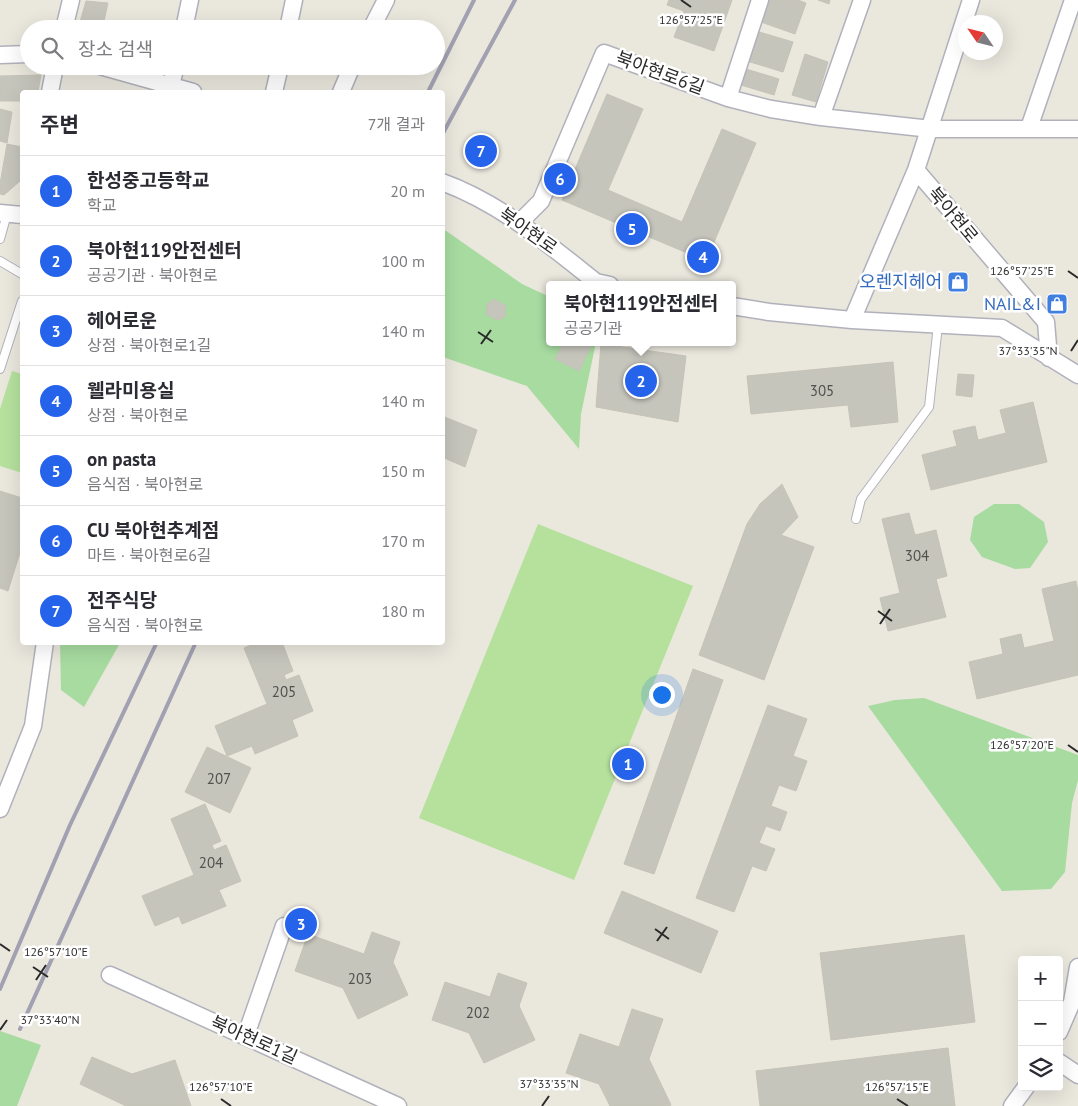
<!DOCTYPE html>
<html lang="ko">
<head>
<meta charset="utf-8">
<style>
  :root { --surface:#fff; --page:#f2f2f3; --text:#2b2b33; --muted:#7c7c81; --line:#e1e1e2; --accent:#2563eb }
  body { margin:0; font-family:"PT Sans","Noto Sans KR",sans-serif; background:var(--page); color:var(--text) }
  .controls { position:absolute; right:15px; bottom:15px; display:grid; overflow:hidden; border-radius:5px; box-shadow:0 5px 20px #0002 }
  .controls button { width:45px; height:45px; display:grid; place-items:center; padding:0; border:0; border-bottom:1px solid var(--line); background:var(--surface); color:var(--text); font:25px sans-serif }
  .compass { position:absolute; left:958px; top:15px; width:45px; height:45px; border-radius:50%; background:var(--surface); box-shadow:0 5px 20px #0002; rotate:305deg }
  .you { position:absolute; left:661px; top:694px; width:18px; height:18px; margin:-12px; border:4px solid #fff; border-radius:50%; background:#1a73e8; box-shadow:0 0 0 8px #1a73e833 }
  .badge { display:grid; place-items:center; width:32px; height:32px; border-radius:50%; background:var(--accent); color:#fff; font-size:16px; font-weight:700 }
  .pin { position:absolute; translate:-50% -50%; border:2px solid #fff; box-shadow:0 1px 5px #0006 }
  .popup { position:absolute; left:546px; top:281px; width:190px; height:65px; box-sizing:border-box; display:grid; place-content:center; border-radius:5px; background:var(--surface); filter:drop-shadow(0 1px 4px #0005); font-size:16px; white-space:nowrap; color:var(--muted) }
  .popup b { font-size:19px; color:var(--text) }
  .popup::after { content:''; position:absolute; left:50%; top:100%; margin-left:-10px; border:10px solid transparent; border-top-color:var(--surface) }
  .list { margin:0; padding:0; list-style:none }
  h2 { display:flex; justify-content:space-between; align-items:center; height:65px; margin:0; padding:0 20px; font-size:21px }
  h2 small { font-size:16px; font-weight:400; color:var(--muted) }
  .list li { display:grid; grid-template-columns:32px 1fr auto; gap:15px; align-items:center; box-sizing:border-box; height:70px; padding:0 20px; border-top:1px solid var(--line) }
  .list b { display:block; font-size:19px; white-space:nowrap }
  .list p { margin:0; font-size:16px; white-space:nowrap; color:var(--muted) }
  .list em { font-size:16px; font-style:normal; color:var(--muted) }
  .icon { flex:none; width:28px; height:28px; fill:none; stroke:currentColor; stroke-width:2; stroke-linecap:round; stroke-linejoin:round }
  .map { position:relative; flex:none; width:1078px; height:1106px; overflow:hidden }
  .search { position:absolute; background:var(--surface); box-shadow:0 5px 20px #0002; left:20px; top:20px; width:425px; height:55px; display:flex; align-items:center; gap:12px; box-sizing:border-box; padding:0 18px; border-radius:28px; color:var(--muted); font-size:19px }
  .panel { position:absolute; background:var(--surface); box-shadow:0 5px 20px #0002; left:20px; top:90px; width:425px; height:555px; border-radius:5px }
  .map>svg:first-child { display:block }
</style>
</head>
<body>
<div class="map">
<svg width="1078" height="1106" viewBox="0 0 1078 1106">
  <rect width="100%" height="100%" fill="#eae7dd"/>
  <path fill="#a7dba0" d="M442,228L522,284L550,297V342H596L581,414L579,449L527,386L443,357Z
    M994,504H1019L1044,522L1048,542L1030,568L1015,569L982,557L970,540L974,517Z
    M60,643H120L84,707L61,690Z
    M924,698L1078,755V780L1072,803L1065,872L1051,889L1002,891L868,706L895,700Z
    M0,1031L41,1045L17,1106H0Z"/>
  <path fill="#b5e19d" d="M12,371L22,374V473L0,466V409Z
    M538,524L693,586L574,880L419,818Z"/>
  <path fill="#c6c5bc" stroke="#c5c3b7" d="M669,0H732L714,51L674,37L684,11L667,5Z
    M769,0H798L806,3L795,34L761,22Z
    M818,0H830L829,4Z
    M86,1L108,3L104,21L123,24L121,29H78Z
    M756,31L793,42L783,72L747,61Z
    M805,54L828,62L816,102L792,95Z
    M746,69L779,79L774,95L741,85Z
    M41,75L38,92H22V101H0V76Z
    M607,94L643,109L608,190L682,222L722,129L756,143L706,261L562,200Z
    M0,109L12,112L7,143L0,141Z
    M7,144L22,147V171L20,181L4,195L0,194V184Z
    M494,299L506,306L505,317L497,320L486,314L487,304Z
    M564,342H593L579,371L555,359Z
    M601,344L686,356L678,422L596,407Z
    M893,362L898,422L851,427L848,405L751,414L747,376Z
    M958,374L974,375L972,397L956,395Z
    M1033,402L1047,462L931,490L922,455L957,446L953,431L975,426L978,440L1006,433L1000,410Z
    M442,416L477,430L465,467L442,457Z
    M782,484L798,517L781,535L814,547L764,680L699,655L747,524L760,504Z
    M0,491L22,498V546L8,591L0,588Z
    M909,513L915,535L936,530L947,576L936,579L946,617L888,631L880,598L900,593L882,519Z
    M1076,581L1078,592V675L977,699L969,662L1003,654L1000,639L1021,634L1024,648L1054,641L1042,589Z
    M258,642H282L293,671L284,675L286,680L299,675L313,711L292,720L298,736L255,754L252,746L227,756L215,726L267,704L244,648Z
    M693,669L723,680L654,874L624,864Z
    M768,705L807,719L793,756L807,761L796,791L779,785L771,806L787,812L780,831L766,826L759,843L775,849L766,871L752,866L734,912L696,898Z
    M207,747L251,768L230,813L185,792Z
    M205,804L221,841L212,845L214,850L226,845L241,881L219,890L226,906L182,924L179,916L155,926L142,896L194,875L171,819Z
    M622,891L718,931L701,973L604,933Z
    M372,932L400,942L393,962L408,995L358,1019L343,988L295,971L308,934L364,954Z
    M964,935L975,1022L831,1040L820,953Z
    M498,973L527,983L519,1006L535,1040L484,1063L469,1033L432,1020L445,982L490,997Z
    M632,1009L663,1019L649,1059L671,1105L669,1106H610L599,1084L566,1073L580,1034L619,1047Z
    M948,1048L955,1106H760L756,1071Z
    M92,1057L132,1074L175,1060L191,1106H126L80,1084Z"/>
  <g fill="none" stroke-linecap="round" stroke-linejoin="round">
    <g stroke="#b1b1bc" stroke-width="10">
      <path id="service" d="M0,239L7,214
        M0,261L22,274
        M0,369L22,301
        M856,519L861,499L929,407L938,325"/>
    </g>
    <g stroke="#b1b1bc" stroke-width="19">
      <path id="minor" d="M64,29L71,0
        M184,29L190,0
        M288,29L294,0
        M371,29L386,0
        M0,55L29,54
        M100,66L193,92
        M171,85L176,66
        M50,92L55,66
        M274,92L280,66
        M341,92L352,66
        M728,98L760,0
        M821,117L862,0
        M1029,128L1073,0
        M916,170L1046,322L1049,358
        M442,182C500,203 548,244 596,282L610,285
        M0,213L22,215
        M519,223L541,201L604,53L728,98L771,109L821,117L931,129H1078
        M732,306L769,312L852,320L1002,328L1078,375
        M852,320L916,170L971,0
        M0,809L33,726L45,642
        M110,975L398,1106
        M1059,1032L1072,1002L1078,967
        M246,1035L284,926
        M1059,1062L1078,1075
        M1012,1106L1026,1087"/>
    </g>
    <use href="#service" stroke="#fff" stroke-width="8"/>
    <use href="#minor" stroke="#fff" stroke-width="16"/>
    <path stroke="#a2a1b2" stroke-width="4" d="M428,92L474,0
      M442,135L515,0
      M0,989L70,825L157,642
      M20,1029L196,642"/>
  </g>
  <path fill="none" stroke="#2a2a2a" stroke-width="2" d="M681,0L691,7M1068,271L1078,278M478,332L493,342M481,344L491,330M1071,351L1078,340M878,611L892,621M880,624L890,609M1068,745L1078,752M655,929L669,939M657,941L667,927M0,944L10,951M33,967L48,977M36,980L46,965M0,1030L7,1020M221,1099L231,1106M897,1099L908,1106M542,1106L549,1096"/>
  <defs>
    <g id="shop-square" transform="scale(1.125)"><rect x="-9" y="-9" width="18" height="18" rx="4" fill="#3f7fe0" stroke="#fff"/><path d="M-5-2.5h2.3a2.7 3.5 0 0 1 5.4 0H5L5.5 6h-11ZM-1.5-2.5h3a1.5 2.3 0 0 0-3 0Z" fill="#fff"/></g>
  </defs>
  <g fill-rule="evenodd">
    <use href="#shop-square" x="958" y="282"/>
    <use href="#shop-square" x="1057" y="304"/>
  </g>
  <g text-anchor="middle" stroke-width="5" stroke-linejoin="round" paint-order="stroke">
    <g font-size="15" fill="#51514e">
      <text x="822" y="396">305</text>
      <text x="917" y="561">304</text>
      <text x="284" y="697">205</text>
      <text x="219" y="784">207</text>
      <text x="211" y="868">204</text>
      <text x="360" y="984">203</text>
      <text x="478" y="1018">202</text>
    </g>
    <g font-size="18" fill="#2a2a2a" stroke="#fff">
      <text transform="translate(660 73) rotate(20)" y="6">북아현로6길</text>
      <text transform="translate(953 215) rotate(50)" y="6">북아현로</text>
      <text transform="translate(528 231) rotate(35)" y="6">북아현로</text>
      <text transform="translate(254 1040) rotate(24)" y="6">북아현로1길</text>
    </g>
    <g font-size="18" fill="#366cbe" stroke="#fff" text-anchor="end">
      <text x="942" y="288">오렌지헤어</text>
      <text x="1041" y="310">NAIL&amp;I</text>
    </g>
  </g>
  <g font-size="12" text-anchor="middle" fill="#2a2a2a" stroke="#fff" stroke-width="5" stroke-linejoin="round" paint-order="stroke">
    <text x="691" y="24">126°57'25"E</text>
    <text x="1022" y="275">126°57'25"E</text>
    <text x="1028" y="355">37°33'35"N</text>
    <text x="1022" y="749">126°57'20"E</text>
    <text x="56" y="956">126°57'10"E</text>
    <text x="50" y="1024">37°33'40"N</text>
    <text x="549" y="1088">37°33'35"N</text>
    <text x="221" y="1091">126°57'10"E</text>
    <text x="897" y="1091">126°57'15"E</text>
  </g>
</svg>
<div class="controls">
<button>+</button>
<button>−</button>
<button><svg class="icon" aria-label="layers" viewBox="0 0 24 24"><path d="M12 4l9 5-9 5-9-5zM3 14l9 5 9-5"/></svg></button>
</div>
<svg class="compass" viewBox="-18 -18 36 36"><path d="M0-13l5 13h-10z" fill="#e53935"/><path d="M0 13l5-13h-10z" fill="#7c7c81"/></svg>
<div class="you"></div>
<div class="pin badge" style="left:628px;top:764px">1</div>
<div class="pin badge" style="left:641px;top:381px">2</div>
<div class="popup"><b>북아현119안전센터</b>공공기관</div>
<div class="pin badge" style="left:301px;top:924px">3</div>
<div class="pin badge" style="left:703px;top:257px">4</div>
<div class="pin badge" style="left:632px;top:229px">5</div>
<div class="pin badge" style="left:560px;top:179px">6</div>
<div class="pin badge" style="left:481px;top:151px">7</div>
<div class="search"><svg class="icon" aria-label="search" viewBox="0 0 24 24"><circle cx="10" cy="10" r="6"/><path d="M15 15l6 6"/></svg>장소 검색</div>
<section class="panel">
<h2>주변<small>7개 결과</small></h2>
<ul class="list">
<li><span class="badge">1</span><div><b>한성중고등학교</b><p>학교</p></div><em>20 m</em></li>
<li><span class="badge">2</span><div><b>북아현119안전센터</b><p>공공기관 · 북아현로</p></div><em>100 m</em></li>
<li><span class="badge">3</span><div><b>헤어로운</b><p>상점 · 북아현로1길</p></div><em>140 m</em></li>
<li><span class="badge">4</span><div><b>웰라미용실</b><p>상점 · 북아현로</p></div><em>140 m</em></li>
<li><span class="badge">5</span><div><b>on pasta</b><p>음식점 · 북아현로</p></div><em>150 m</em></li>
<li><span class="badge">6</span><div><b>CU 북아현추계점</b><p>마트 · 북아현로6길</p></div><em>170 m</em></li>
<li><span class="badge">7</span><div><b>전주식당</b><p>음식점 · 북아현로</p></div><em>180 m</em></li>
</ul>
</section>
</div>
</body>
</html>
